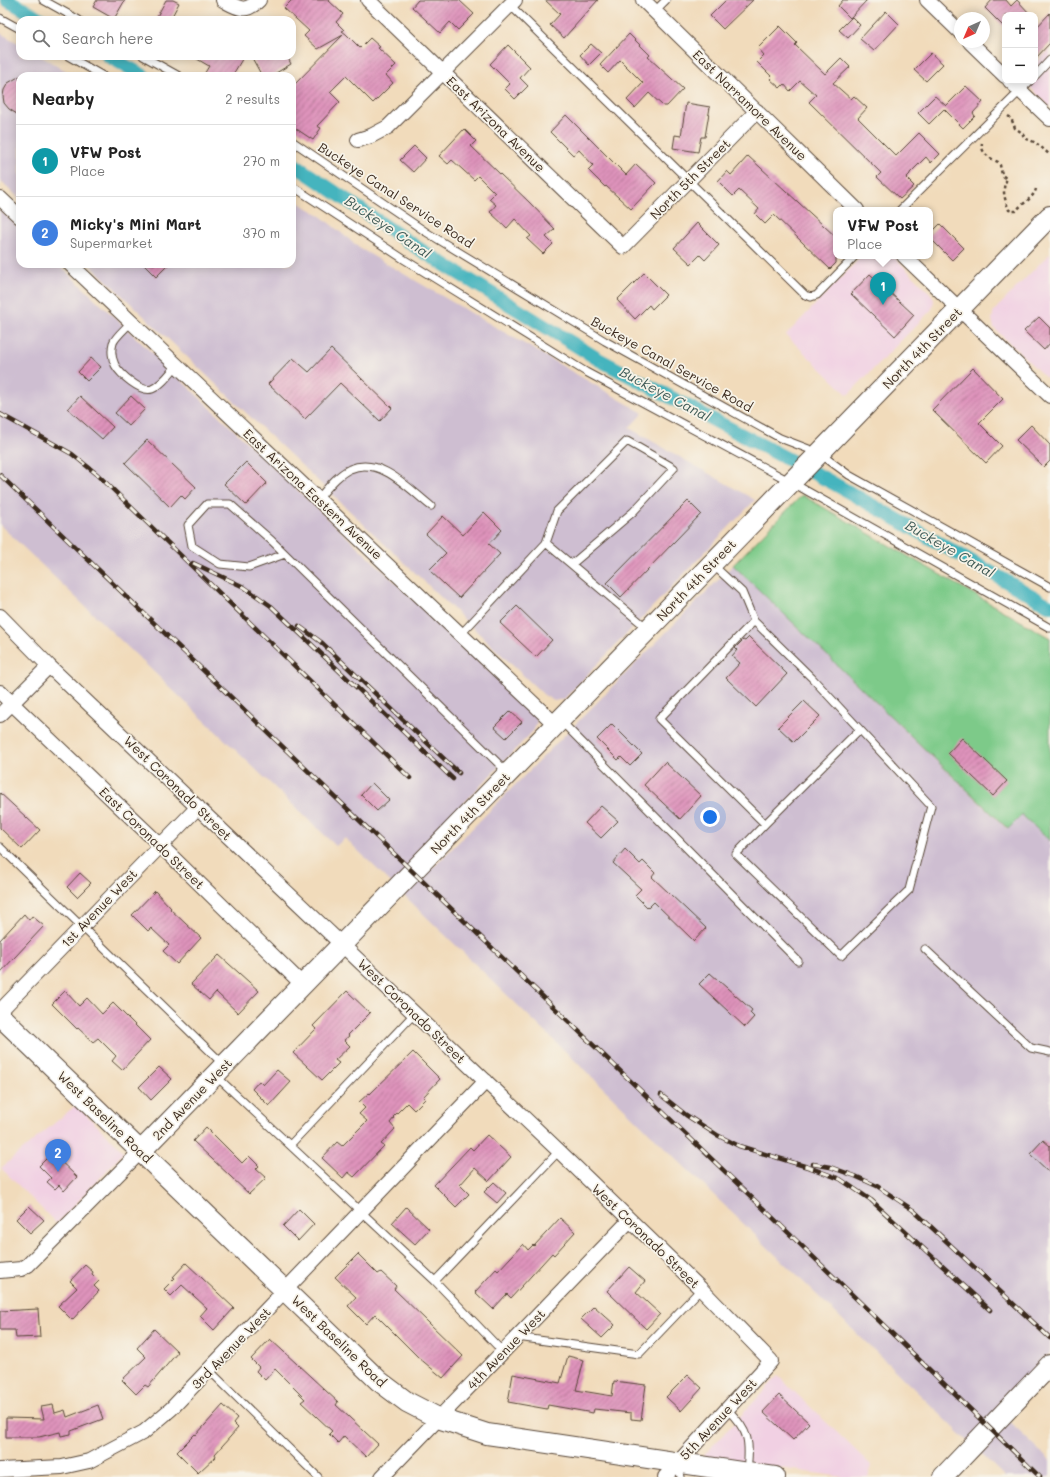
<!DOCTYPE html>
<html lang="en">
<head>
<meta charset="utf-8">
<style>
  :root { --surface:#fff; --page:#f6f6f6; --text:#222; --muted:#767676; --line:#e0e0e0; --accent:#b5179e }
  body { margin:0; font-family:Mali,sans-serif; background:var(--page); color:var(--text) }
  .controls { position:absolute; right:12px; top:12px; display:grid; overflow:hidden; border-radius:8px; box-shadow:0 2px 10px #0003 }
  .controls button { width:36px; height:36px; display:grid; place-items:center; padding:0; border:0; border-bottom:1px solid var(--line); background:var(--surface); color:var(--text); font:20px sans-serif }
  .compass { position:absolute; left:954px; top:12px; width:36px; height:36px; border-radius:50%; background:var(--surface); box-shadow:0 2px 10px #0003; rotate:224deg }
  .you { position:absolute; left:710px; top:817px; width:14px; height:14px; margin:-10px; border:3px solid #fff; border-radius:50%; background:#1a73e8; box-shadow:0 0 0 6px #1a73e833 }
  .badge { display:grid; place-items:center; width:26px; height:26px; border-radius:50%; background:var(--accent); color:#fff; font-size:13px; font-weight:700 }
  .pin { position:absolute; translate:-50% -33px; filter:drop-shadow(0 1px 2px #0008) }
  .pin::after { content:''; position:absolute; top:21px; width:14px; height:12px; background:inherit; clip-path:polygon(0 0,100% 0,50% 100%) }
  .popup { position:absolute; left:833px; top:207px; width:100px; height:52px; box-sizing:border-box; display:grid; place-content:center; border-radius:8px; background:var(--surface); filter:drop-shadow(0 1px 3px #0005); font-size:13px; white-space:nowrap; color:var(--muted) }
  .popup b { font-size:15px; color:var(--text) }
  .popup::after { content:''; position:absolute; left:50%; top:100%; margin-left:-8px; border:8px solid transparent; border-top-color:var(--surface) }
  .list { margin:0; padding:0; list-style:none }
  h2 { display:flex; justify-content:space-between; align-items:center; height:52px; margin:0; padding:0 16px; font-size:17px }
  h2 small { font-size:13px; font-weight:400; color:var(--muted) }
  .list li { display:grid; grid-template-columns:26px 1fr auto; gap:12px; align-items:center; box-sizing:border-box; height:72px; padding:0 16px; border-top:1px solid var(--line) }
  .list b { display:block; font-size:15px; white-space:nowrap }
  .list p { margin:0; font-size:13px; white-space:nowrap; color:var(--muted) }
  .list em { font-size:13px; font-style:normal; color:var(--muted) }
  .icon { flex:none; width:22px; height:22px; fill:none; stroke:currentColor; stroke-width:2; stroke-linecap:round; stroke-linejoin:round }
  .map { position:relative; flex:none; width:1050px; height:1477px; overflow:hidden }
  .search { position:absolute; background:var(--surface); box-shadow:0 2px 10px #0003; left:16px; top:16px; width:280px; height:44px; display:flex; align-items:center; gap:10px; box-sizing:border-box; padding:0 14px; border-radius:12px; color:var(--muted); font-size:15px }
  .panel { position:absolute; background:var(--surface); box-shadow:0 2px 10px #0003; left:16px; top:72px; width:280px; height:196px; border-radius:12px }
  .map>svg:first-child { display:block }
</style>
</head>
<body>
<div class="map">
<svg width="1050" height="1477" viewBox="0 0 1050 1477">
  <defs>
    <pattern id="building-hatch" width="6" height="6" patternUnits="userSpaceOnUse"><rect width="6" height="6" fill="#de93bb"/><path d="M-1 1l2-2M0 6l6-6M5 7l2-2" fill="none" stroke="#b57897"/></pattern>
  </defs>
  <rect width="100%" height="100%" fill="#f7f3e8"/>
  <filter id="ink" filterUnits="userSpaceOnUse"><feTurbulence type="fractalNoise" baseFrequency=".025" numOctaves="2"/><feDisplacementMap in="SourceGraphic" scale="8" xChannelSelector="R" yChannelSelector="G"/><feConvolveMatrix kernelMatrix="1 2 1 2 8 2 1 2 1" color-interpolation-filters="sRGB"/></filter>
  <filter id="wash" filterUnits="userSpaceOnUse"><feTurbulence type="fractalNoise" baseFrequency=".012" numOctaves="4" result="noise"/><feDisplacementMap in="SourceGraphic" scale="16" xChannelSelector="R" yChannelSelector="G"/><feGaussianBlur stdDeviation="0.9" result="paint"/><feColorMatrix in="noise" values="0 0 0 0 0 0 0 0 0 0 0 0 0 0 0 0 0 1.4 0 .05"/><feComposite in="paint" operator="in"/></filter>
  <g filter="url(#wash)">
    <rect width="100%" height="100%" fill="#f1dbbb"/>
    <path fill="#f1d0e3" d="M1050,49V107L1024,81H1035V64Z
      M1050,253V374L1046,378L994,328L992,319L994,311Z
      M862,256H893L930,293L934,300L932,309L848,395L786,335Z
      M76,1105L124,1152L57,1224L1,1168Z
      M778,1376L872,1466L868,1477H843L702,1457Z"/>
    <path fill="#cebed1" d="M0,33L20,44V56H40L75,76H20V199L0,180Z
      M292,199L318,214L361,249L643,413L629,428L755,500L564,699L554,701L544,695L89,264H292Z
      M0,210L20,229V264H58L535,714L537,721L534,730L417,852L433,868L733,565L1007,829L1022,815L1050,841V1353L996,1409L1050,1461V1477H1005L345,838L336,846L0,525Z"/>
    <path fill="#7dca89" stroke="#5c7a54" d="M802,495L1050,638V841L1022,815L1008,829L733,565Z"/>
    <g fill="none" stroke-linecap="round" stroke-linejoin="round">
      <path stroke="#45b4be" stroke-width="14" d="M7,0L43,20
        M108,56L144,76
        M292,163L416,247L598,359L831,482L1050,606"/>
    </g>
    <g id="blocks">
      <path fill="url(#building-hatch)" d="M97,0H125L114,19L93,7Z
        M166,0H173L179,3L170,20H155Z
        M292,0H328L343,14L336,22L344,30L342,31L346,34L360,48L370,38L380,47L378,48L396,65L386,75L393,83L373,103L346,76L330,92L340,102L317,126L321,128L313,140L292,126V87L343,35L318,49L304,36L309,31L284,8Z
        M418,0H459L474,14L458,30L450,22L440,33L412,7Z
        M545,0H598L564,38L550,25L560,14Z
        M726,0H753L723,29L710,16Z
        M843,0H867L850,18L838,6Z
        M992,0H1006L1011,6L1017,0L1031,15H1005V28L985,8Z
        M886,11L899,24L874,51L860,39Z
        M1050,13V43L1035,59V29Z
        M852,17L860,25L848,38L839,30Z
        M780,26L797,43L795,45L825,74L841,58L850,67L833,83L851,99L854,96L867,108L858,118L896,156L919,133L940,154L931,163L926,157L910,173V174L906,178L914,186L900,199L877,177L881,173L809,102L816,95L800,81L790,91L784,84L780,88L770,79L772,77L757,62L764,55L758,48Z
        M629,34L650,55L648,57L683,89L667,106H663L649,93L635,108L627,100L643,83L620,60L608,73L600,65Z
        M591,44L601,53L589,65L580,55Z
        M508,45L530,67L520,78L528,86L515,99L505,89L510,84L490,64Z
        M931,53L943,64L926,81L914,70Z
        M192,56H244L232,76H203L209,66Z
        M251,56H287L291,64L271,76H262Z
        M20,76V116L9,109L4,103L3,96L4,90L8,83Z
        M966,86L983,102L973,113L975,116L963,128L944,109L929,124L918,113L935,96L946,106Z
        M686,103L710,107L705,137H701L698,152L673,148L675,135L681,136Z
        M566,115L626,175L636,164L656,183L631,209L606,186L605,187L588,170L593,165L579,150L573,155L550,132Z
        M464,129L476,141L471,146L530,203L555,229L546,237L553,244L543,254L527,239L531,236L515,219L507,228L490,212L496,205L489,199L495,193L478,176L474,180L452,160L448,164L439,156Z
        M414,146L426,158L413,172L400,160Z
        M748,156L836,237V263L830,269L774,215L765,224L755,214L759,209L739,190L733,196L718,181L727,171L731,175Z
        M697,223L719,245L705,260L700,255L691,264L674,248Z
        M940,224L964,248L952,260L930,238V234Z
        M143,264H169L156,277Z
        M644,273L666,295L652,309L649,305L635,319L617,300Z
        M870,274L914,315L895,336L851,294Z
        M1039,317L1050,328V343L1044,350L1024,331Z
        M331,349L392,408L380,421L340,383L305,419L268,384L293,358L309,372Z
        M91,358L101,367L87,381L78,372Z
        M973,368L1003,399L979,423L1002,446L986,463L932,410Z
        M80,396L113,427L102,439L68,409Z
        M131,396L145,409L129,426L115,413Z
        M1031,425L1050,445V461L1044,467L1016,440Z
        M147,440L196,487L185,499L181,495L170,507L125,463Z
        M246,462L267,483L246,505L224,484Z
        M688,501L701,514L621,597L607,583Z
        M484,512L502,530L489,544L500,554L459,598L429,570L446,553L426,534L443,516L463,535Z
        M517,606L552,640L536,657L500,623Z
        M749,637L787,674L756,707L726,678L740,663L732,656L737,650L735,648L743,640L745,641Z
        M804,701L820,716L794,742L778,727Z
        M510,711L522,722L506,738L494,727Z
        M612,724L642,754L630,766L621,757L618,760L597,739Z
        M962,738L1007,781L993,796L948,753Z
        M665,762L701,796L680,819L644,785Z
        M372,783L389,800L377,811L361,795Z
        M0,793L40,830L22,849L0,828Z
        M601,806L618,821L601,838L585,823Z
        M625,849L640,864L643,861L655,873L652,877L706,928L694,941L654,902L648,908L635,895L641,889L613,863Z
        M80,873L91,883L77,897L67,887Z
        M155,891L171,908L170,909L201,938L177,964L163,951L169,945L151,928L148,931L132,915Z
        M24,914L29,920L32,916L44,926L0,973V940Z
        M219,955L259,991L238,1013L216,992L209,1000L191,984Z
        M710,973L752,1010L750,1013L754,1017L745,1027L699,984Z
        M65,991L79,1006L87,998L102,1014L113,1003L150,1040L122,1070L112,1061L116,1056L98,1038L93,1042L78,1028L77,1029L52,1004Z
        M347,991L370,1013L348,1035L349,1036L344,1040L350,1046L335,1060L339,1063L322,1080L293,1053L316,1029L313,1026Z
        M413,1052L440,1079L423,1097L425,1099L414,1110L407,1103L393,1117L394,1118L390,1123L395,1129L381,1144L384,1146L354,1177L348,1172L343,1178L322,1158L337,1142L342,1146L367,1121L359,1114L365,1108L359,1102L369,1093L370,1094Z
        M159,1067L172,1079L151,1100L139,1087Z
        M277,1070L291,1082L269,1106L252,1089L259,1081L263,1085Z
        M206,1127L242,1163L249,1156L259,1166L256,1169L266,1178L249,1194L193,1141Z
        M487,1135L511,1157L489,1181L475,1168L460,1185L469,1194L456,1207L434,1185L470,1147L473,1150Z
        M1043,1140L1050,1146V1173L1030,1154Z
        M52,1153L77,1177L64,1191L59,1185L55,1189L47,1182L51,1178L39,1166Z
        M494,1182L506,1193L497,1203L484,1192Z
        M29,1206L44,1220L30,1233L16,1219Z
        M406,1207L429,1229L415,1244L392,1223Z
        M299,1209L314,1224L298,1241L283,1226Z
        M560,1218L575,1232L554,1255L552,1253L511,1298L507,1294L493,1309L475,1292L496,1269L498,1271L523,1244L528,1250L533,1245L534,1246Z
        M358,1254L378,1274L381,1272L396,1286L394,1289L463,1356L443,1378L418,1357L375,1314L366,1324L348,1306L356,1297L335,1277Z
        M186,1263L234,1308L214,1330L200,1316L207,1308L182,1285L171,1296L164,1289L175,1278L173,1277Z
        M85,1265L93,1272L92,1274L99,1281L94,1286L99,1291L72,1320L58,1306L77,1288L70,1281Z
        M629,1267L645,1281L636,1292L660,1314L646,1329L607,1291Z
        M594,1306L615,1325L602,1338L581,1319Z
        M38,1309L40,1337L16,1338L15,1330H0V1311Z
        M154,1329L178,1352L148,1387L145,1385L136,1394L122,1380L146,1357L137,1348Z
        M270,1339L338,1402L336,1405L378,1444L366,1457L344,1436L338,1443L329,1434L332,1431L301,1402L305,1399L275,1369L265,1380L256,1371L259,1367L251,1359Z
        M568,1356L584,1360L576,1390L612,1396L614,1381L646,1385L641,1420L631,1419V1413L594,1409L593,1413L548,1405L547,1409L508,1402L513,1374L560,1383Z
        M688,1375L702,1388L681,1411L666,1397Z
        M779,1395L809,1423L793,1440L763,1412Z
        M53,1405L55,1413L65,1410L67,1417L98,1405L103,1419L71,1431V1434L61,1436L60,1432L39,1437H6V1418L44,1419L41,1407Z
        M223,1405L237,1418L233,1423L238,1428L215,1454L216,1456L198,1473L177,1452L195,1434L196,1435Z"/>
    </g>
  </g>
  <g filter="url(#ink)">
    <use href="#blocks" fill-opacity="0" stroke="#564536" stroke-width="1"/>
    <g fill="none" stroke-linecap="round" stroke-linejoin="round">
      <g stroke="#564536" stroke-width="9">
        <path id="lane" d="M43,0L79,20
          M510,5L805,295L811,297L817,295L855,256
          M655,11L666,0
          M0,18L20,29
          M68,56L103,76
          M143,56L179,76
          M1035,76L1050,60
          M292,141L426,232L605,341L780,438L819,453L849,475L1050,587
          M292,186L405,260L586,372L791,482L1050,628
          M900,210L1030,81
          M131,322C127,327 115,337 113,343C111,350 112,359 115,365C120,374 141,393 152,389C162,385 170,373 177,365
          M318,499C327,489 337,475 350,469C381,456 409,489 431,506
          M546,543L557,511L627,441L674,468L633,512L572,564
          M285,554L249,567L220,564L192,546L188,525L207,504H230L272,541L507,772
          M712,564L742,592L754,621
          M754,621L812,678L931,806L909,890L841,956L736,854L765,824L659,719Z
          M461,634L546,543L647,628
          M561,721L798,961
          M765,824L859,730
          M0,847L223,1064
          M925,949L1031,1048L1050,1052
          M216,1076L435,1281L503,1352
          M290,1145L415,1013
          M435,1281L559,1151
          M517,1337L639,1354L701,1289
          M209,1370L318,1477
          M727,1409C750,1432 750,1441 747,1473
          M678,1463L681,1477"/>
      </g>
      <g stroke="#564536" stroke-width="16">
        <path id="street" d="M223,0C238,8 245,14 259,0
          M368,0L623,247L757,111
          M643,0L857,210
          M927,0L960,32
          M970,42L1005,76
          M1010,81L1050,119
          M358,140L371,136L388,127L515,0
          M0,198L20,217
          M904,256L1050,396
          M70,264L556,725
          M0,616L49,666L559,1151L701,1289L771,1361L665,1477
          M0,692L160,845L303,985
          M0,715L49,666
          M0,1011L198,807
          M0,1271L21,1269L28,1265L141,1151
          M0,1470L62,1467L89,1461L144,1432L171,1409L486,1081
          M382,1477L630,1220"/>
      </g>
      <g stroke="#564536" stroke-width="22">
        <path id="secondary" d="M0,1016L379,1381L407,1402L438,1418L487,1434L775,1477
          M141,1151L1050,216
          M943,1477L1050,1365"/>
      </g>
      <path stroke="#564536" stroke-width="2.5" stroke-dasharray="3 3" stroke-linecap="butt" d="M1008,116L1011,118L1015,128L1021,132L1026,139C1037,142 1042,148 1050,155
        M982,143C980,153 991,159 998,162L1000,165L1002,175L1007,179C1001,189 1005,200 1009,210L1013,211H1016C1022,203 1033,199 1036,189"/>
      <use href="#lane" stroke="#fff" stroke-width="7"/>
      <use href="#street" stroke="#fff" stroke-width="14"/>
      <use href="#secondary" stroke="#fff" stroke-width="20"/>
      <g stroke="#3b2a1e" stroke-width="4.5">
        <path id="rail" d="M0,414L72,454L98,475L410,778
          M0,475L769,1214L1040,1477
          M193,563L244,587L271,606L453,779
          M299,626L321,642L459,773
          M661,1095L686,1115L717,1135L739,1146L811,1168L840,1179L871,1200L990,1310
          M813,1164L830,1167L855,1176L877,1186L913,1210L1050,1338"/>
      </g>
      <use href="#rail" stroke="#f7f3e8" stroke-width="3" stroke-dasharray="9" stroke-linecap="butt"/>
    </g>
  </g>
  <g text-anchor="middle" stroke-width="3.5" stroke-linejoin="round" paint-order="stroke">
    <g font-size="13" fill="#3b2a1e" stroke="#f7f3e8">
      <text transform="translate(750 105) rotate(44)" y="5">East Narramore Avenue</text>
      <text transform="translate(496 124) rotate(44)" y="5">East Arizona Avenue</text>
      <text transform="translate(690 179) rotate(-45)" y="5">North 5th Street</text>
      <text transform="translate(396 195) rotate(33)" y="5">Buckeye Canal Service Road</text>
      <text transform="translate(922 348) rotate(-46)" y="5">North 4th Street</text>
      <text transform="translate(672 364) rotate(29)" y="5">Buckeye Canal Service Road</text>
      <text transform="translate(313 494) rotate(43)" y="5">East Arizona Eastern Avenue</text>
      <text transform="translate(696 580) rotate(-46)" y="5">North 4th Street</text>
      <text transform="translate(178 788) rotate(44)" y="5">West Coronado Street</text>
      <text transform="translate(470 813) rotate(-46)" y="5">North 4th Street</text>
      <text transform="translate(152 838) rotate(44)" y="5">East Coronado Street</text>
      <text transform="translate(99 908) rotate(-46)" y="5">1st Avenue West</text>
      <text transform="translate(412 1011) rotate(44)" y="5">West Coronado Street</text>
      <text transform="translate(192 1099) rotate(-46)" y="5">2nd Avenue West</text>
      <text transform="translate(105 1117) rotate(44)" y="5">West Baseline Road</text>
      <text transform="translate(646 1236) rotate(44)" y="5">West Coronado Street</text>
      <text transform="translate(339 1341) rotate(44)" y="5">West Baseline Road</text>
      <text transform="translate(231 1348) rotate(-46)" y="5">3rd Avenue West</text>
      <text transform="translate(506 1349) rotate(-46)" y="5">4th Avenue West</text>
      <text transform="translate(718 1419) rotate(-47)" y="5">5th Avenue West</text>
    </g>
    <g font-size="14" font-style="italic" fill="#3e5a56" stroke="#f7f3e8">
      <text transform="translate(388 227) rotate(34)" y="5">Buckeye Canal</text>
      <text transform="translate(665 394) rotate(28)" y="5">Buckeye Canal</text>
      <text transform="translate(950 549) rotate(30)" y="5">Buckeye Canal</text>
    </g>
  </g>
</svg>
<div class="controls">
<button>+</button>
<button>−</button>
</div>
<svg class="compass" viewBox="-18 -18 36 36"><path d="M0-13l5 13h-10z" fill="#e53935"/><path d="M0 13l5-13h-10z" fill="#767676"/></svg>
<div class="you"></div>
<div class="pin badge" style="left:883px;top:305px;background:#0f9aa8">1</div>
<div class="popup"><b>VFW Post</b>Place</div>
<div class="pin badge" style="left:58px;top:1172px;background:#3f7fe0">2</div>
<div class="search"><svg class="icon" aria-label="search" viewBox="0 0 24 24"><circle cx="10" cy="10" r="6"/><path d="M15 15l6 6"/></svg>Search here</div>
<section class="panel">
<h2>Nearby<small>2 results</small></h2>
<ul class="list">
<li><span class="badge" style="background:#0f9aa8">1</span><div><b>VFW Post</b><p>Place</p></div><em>270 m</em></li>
<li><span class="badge" style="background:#3f7fe0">2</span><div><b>Micky's Mini Mart</b><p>Supermarket</p></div><em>370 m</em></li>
</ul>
</section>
</div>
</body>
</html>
